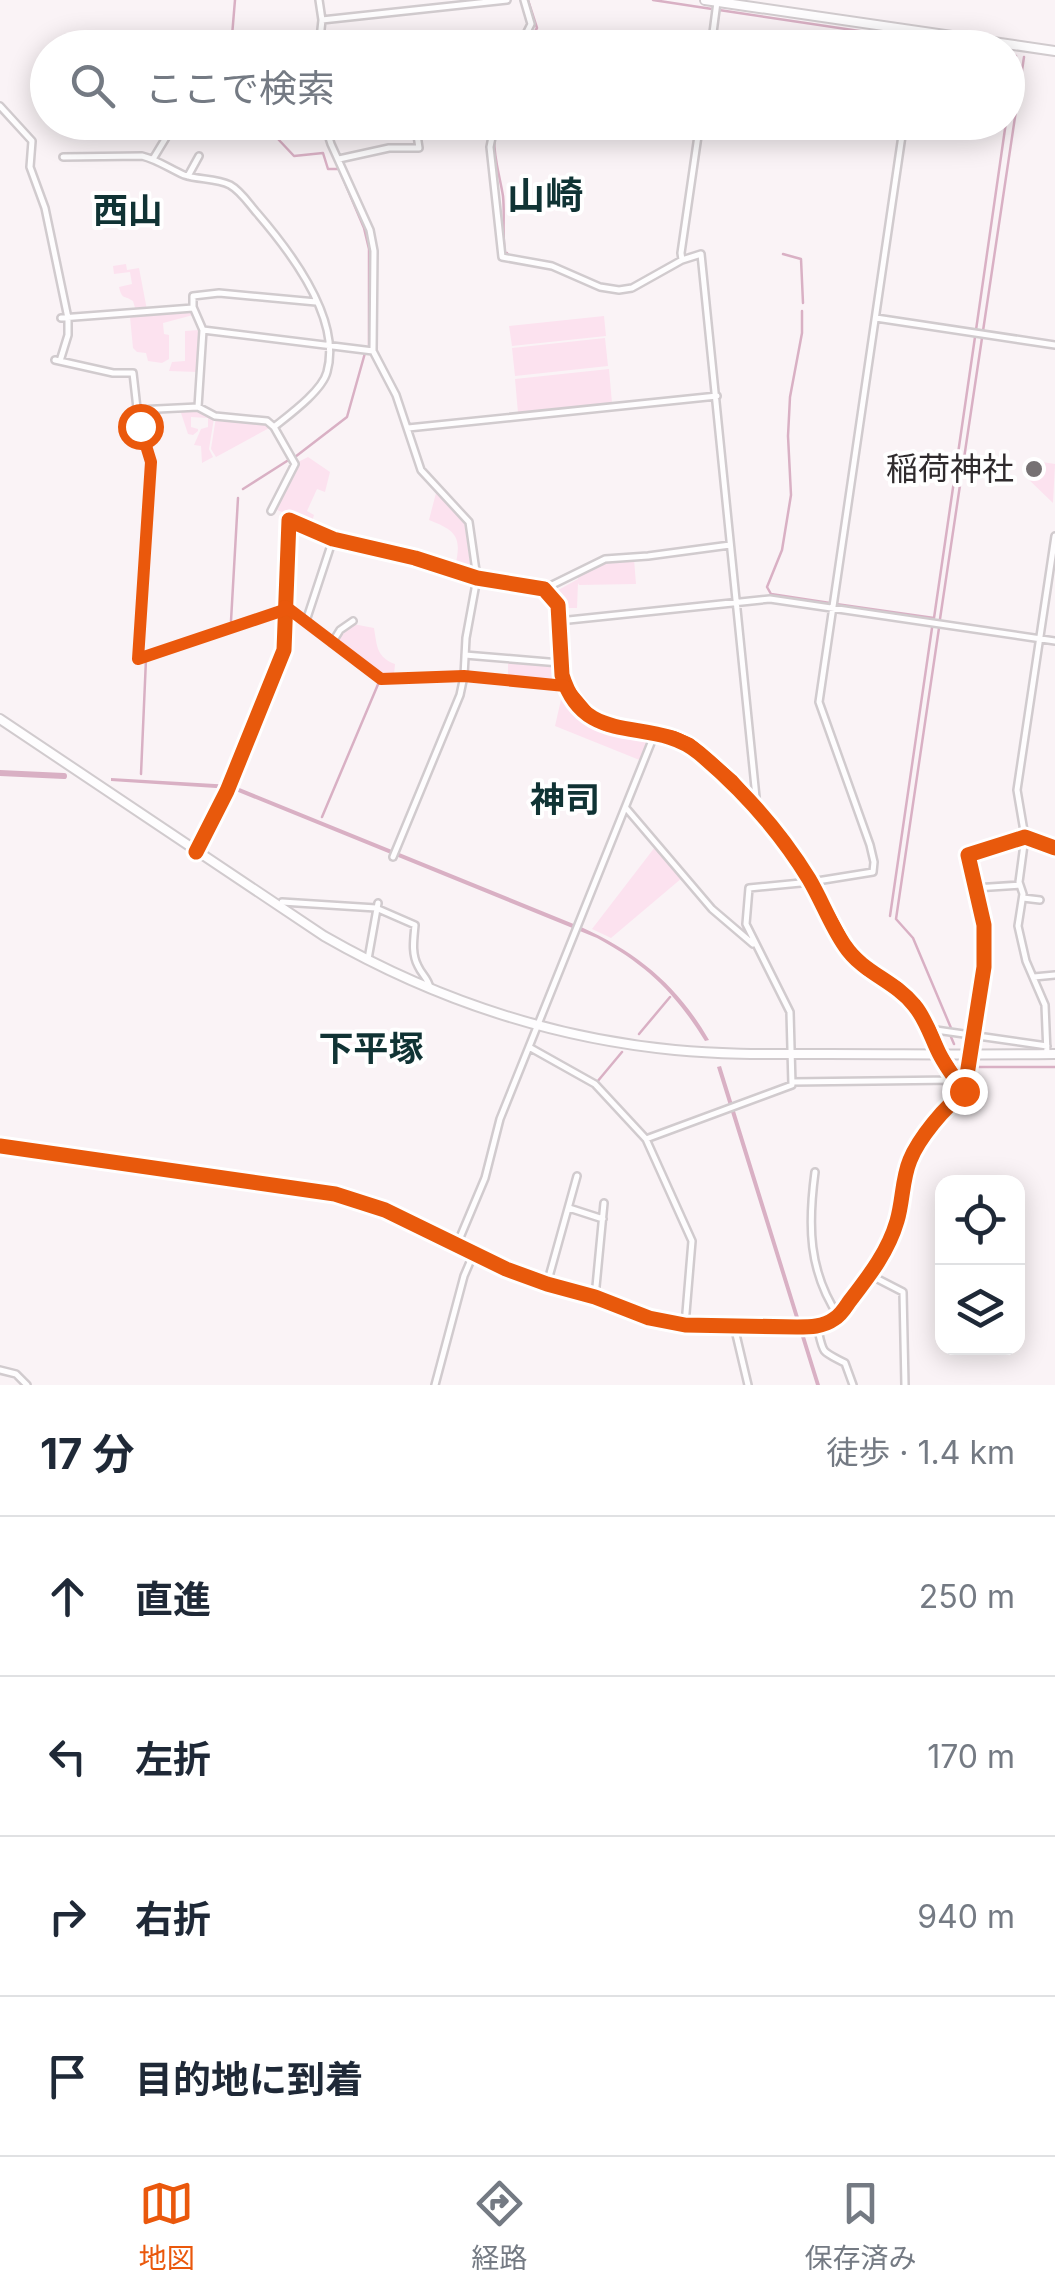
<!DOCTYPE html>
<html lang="ja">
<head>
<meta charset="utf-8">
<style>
  :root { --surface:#fff; --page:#f6f6f7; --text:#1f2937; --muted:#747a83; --line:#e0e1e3; --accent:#ea580c }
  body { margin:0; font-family:Inter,"Noto Sans JP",sans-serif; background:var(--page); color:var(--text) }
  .controls { position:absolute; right:30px; bottom:30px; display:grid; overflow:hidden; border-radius:20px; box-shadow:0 5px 25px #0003 }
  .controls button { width:90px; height:90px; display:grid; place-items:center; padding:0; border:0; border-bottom:2px solid var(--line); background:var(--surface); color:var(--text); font:50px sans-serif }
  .stop { position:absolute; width:30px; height:30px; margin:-22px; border:8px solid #ea580c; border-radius:50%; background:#fff }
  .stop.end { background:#ea580c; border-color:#fff; box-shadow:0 2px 10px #0008 }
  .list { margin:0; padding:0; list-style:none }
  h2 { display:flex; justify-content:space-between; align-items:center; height:130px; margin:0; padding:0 40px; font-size:42px }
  h2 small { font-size:32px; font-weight:400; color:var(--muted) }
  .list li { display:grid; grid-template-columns:65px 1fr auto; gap:30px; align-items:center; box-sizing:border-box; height:160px; padding:0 40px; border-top:2px solid var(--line) }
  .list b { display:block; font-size:38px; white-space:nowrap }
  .list em { font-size:32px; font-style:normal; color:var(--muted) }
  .icon { flex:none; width:55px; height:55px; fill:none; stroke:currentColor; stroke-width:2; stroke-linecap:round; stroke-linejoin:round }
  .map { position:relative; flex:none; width:1055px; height:1385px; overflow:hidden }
  .search { position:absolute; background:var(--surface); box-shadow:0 5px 25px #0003; left:30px; right:30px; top:30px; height:110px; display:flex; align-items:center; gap:25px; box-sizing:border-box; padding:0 35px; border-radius:55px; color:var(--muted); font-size:38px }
  .sheet { height:770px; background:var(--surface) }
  nav { display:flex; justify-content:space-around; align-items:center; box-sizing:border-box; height:140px; border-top:2px solid var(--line); background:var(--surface); font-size:28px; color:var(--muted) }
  nav a { display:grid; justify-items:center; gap:5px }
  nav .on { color:var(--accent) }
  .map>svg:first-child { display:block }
</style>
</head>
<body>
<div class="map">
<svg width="1055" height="1385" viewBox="0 0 1055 1385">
  <rect width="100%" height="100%" fill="#faf3f6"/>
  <path fill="#fce2ef" d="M126,264L127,270L139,268L147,310L136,311L133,301C124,295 122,300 119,287L132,284L130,272L114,274L113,266Z
    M191,309L193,315L163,323L164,334L169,335V359L162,363L148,361L146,353L137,352L133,348L130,317Z
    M604,316L606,336L512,346L509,326Z
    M199,330L198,372L169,371L172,362L185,361V331Z
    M605,338L608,366L515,376L512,348Z
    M609,369L612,403L518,413L515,379Z
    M197,409L214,418L209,449L213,457L202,463L201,446L194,445L201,429L208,427V418L191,417V427L198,429V431L193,435L188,434L180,410Z
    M216,417L266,422L271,427L216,457L211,449Z
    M308,457L330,472L325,492L317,489L307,511L314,515L311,525L275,509L296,468V463Z
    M1029,460L1055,464L1053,503L1025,476Z
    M436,493L464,520L471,570L455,567C462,537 457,531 429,520Z
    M634,559L636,584L579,585L578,583L577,608H561L553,593L578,579V574L598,563Z
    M353,624L374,628C377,645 376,657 395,664L394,675L380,674L336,641L343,631Z
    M508,662L556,666L558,681L508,677Z
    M563,691C570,699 576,709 584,717C601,732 627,731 648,736L649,741L642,761L555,726Z
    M655,847L682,878L611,938L592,929Z"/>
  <path fill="#d9b0c4" d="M111,778L232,785L581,927C638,953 677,985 709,1040L705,1041C676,994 647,965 597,938L231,789L111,781Z
    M721,1066L820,1385H816L717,1067Z"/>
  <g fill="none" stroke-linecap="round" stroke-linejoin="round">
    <path stroke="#d9b0c4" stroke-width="2.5" d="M653,0L712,9
      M719,10L913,39
      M920,40L969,48
      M231,48L235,0
      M525,48L537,28L528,0
      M1008,53L1016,56L1008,113
      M262,122L294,156L323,153L328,169H339L364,228L369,249V346
      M494,139C494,159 500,177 503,196C505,215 502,234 505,253H507
      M783,254L801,259L803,303
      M802,311V333L790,397L788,436L791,495L782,550L767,587L771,594L830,603
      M976,330L1006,122
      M983,331L1024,57
      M295,457L347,417L365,353
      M243,489L287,461
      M836,604L934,618L975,337
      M940,619L982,338
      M231,621L238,498
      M939,628L896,919L913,938L951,1028
      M141,774L146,659L220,634
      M322,817L379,682L355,665
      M890,916L932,628
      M639,1034L670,997
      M951,1037L954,1044
      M972,1067H1055
      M597,1082L622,1052"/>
    <path stroke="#d9b0c4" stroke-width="6" d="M0,773L64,776"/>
    <g stroke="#d1cbce" stroke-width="10">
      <path id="street" d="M319,0L322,20L319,48
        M322,20L507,0
        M519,48L531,24L524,0
        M711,48L717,2
        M915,48L917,31
        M0,106L32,141L30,167L45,208L68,318V335L60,361
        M324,122L331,144L370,230L374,251L373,351L396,395L421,470L469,522L477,578L466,638L464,676L460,695L393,857
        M495,122L490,147L502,257L552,266L600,287L619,290L632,288L682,260L701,254L757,807
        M63,157L142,156C158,160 170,169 184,175C199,180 216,178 230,185C241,191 249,204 257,213C289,250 342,319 327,372C322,391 289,415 274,427
        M153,159L170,131L172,122
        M339,159L389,148H419L415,122
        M188,176L199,156
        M682,260L681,253L700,122
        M61,318L193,308
        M876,318L1055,345
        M203,330L373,351
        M55,360L113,373H133L139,426L151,462L138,659L284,610
        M198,407L203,330L193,307V296L219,293L316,302
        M137,410L198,407L215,416L267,421L274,427L295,464L271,511
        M408,428L717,396
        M544,589L605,559L648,556L730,545
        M285,606L381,679L464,676L565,686
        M306,621L333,539
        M559,621L770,599L1055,641
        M332,643L340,630L353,621
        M465,655L560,663
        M626,808L712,909L753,944
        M196,852L227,791L284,650L289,520L333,539L415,558L477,578L544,589L558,605L562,675C585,751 653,714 699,753C743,790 779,830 809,879C822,901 831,926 845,946C863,973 895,981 914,1005C926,1019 931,1037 939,1053C946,1067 955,1079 964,1091
        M975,888L1020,885
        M1023,898L1040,900
        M282,902L376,908L415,925C414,938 411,953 418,966C422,975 428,978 430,988
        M368,959L378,903
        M1034,977L1055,975
        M929,1029L1047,1046
        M529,1047L595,1084L646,1139L692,1241L685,1325
        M1047,1053L1045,1005L1026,961L1018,926L1023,894L1019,882L1025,837L1017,790L1055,536
        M792,1082L954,1080
        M646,1139L792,1085L790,1012L746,924L749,888L811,882L873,872L874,862L870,845L819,702L904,122
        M0,1146L335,1194L385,1210L506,1269L547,1284L595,1297L649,1318L685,1325L797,1327C810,1327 823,1327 834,1319C841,1315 845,1308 849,1302C869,1276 888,1252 897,1221C903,1201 902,1179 910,1160C918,1140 945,1105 964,1094L984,967V925L968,855L1025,837L1055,848
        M815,1172C808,1225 808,1271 839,1317
        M569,1208L603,1219
        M456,1247L485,1178L500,1119L655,733
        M870,1275L903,1292L905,1385
        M547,1284L577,1176
        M595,1297L604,1203
        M734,1326L748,1385
        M817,1326C824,1355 820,1350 845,1363L853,1385
        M0,1370L16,1374L27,1385
        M435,1385L464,1276L473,1255"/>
    </g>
    <g stroke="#d1cbce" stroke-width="12">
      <path id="secondary" d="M705,0L1055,51
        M0,719L324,936C432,998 551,1038 675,1050C725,1055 777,1054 827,1054C903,1054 979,1055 1055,1054"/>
    </g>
    <use href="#street" stroke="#fefdfe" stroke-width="5"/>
    <use href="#secondary" stroke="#fefdfe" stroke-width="8"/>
    <g stroke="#fff" stroke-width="21">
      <path id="cycleway" d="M196,852L227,791L284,650L289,520L333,539L415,558L477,578L544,589L558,605L562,675C585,751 653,714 699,753C743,790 779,830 809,879C822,901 831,926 845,946C863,973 895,981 914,1005C926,1019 931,1037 939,1053C946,1067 955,1079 964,1091
        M0,1146L335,1194L385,1210L506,1269L547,1284L595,1297L649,1318L685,1325L797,1327C810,1327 823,1327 834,1319C841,1315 845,1308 849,1302C869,1276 888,1252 897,1221C903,1201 902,1179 910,1160C918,1140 945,1105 964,1094L984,967V925L968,855L1025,837L1055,848"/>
    </g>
    <use href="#cycleway" stroke="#e8590c" stroke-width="15"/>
  </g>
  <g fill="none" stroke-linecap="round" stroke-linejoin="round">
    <path stroke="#ea580c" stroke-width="12" d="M140,426L151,462L138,659L284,610L285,606L381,679L464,676L565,686L592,718L606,725L674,737L690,744L732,780L782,838L811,882L846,947L866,969L898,988L916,1007L930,1030L940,1054L964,1091"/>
  </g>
  <circle fill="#767173" stroke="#fff" stroke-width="4" cx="1034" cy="469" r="10"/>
  <g text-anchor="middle" stroke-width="8" stroke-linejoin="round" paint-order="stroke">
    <g font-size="32" fill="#2f2b2d" stroke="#fff" text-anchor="end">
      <text x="1014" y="480">稲荷神社</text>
    </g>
    <g font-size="35" font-weight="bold" fill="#103334" stroke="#fff">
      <text x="128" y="223">西山</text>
      <text x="565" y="812">神司</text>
      <text x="371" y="1061">下平塚</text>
    </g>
    <g font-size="38" font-weight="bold" fill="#103334" stroke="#fff">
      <text x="545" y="209">山崎</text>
    </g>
  </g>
</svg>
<div class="controls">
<button><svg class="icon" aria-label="locate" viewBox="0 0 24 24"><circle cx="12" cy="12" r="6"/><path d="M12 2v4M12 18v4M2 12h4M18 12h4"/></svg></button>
<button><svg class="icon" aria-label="layers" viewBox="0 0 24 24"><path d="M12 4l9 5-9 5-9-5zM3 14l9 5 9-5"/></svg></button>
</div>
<div class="stop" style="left:140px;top:426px"></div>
<div class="stop end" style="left:964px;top:1091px"></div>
<div class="search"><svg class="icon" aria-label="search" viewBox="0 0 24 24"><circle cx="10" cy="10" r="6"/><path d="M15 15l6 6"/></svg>ここで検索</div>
</div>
<section class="sheet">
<h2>17 分<small>徒歩 · 1.4 km</small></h2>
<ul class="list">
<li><svg class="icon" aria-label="ahead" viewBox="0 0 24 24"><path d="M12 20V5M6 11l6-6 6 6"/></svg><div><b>直進</b></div><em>250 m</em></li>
<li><svg class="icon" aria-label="left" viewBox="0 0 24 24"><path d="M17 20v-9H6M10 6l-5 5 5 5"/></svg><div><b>左折</b></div><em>170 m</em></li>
<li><svg class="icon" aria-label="right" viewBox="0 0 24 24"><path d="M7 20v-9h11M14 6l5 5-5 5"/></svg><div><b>右折</b></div><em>940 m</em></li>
<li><svg class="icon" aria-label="arrive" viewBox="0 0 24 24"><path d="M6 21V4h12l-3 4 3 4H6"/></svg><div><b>目的地に到着</b></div></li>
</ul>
</section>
<nav>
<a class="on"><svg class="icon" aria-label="map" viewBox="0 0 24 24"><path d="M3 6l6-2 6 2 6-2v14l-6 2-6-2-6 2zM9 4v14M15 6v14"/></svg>地図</a>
<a><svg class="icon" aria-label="directions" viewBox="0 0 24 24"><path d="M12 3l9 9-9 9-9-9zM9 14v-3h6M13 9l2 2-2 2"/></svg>経路</a>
<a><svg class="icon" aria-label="saved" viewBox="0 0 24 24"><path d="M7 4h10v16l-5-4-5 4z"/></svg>保存済み</a>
</nav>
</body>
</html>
